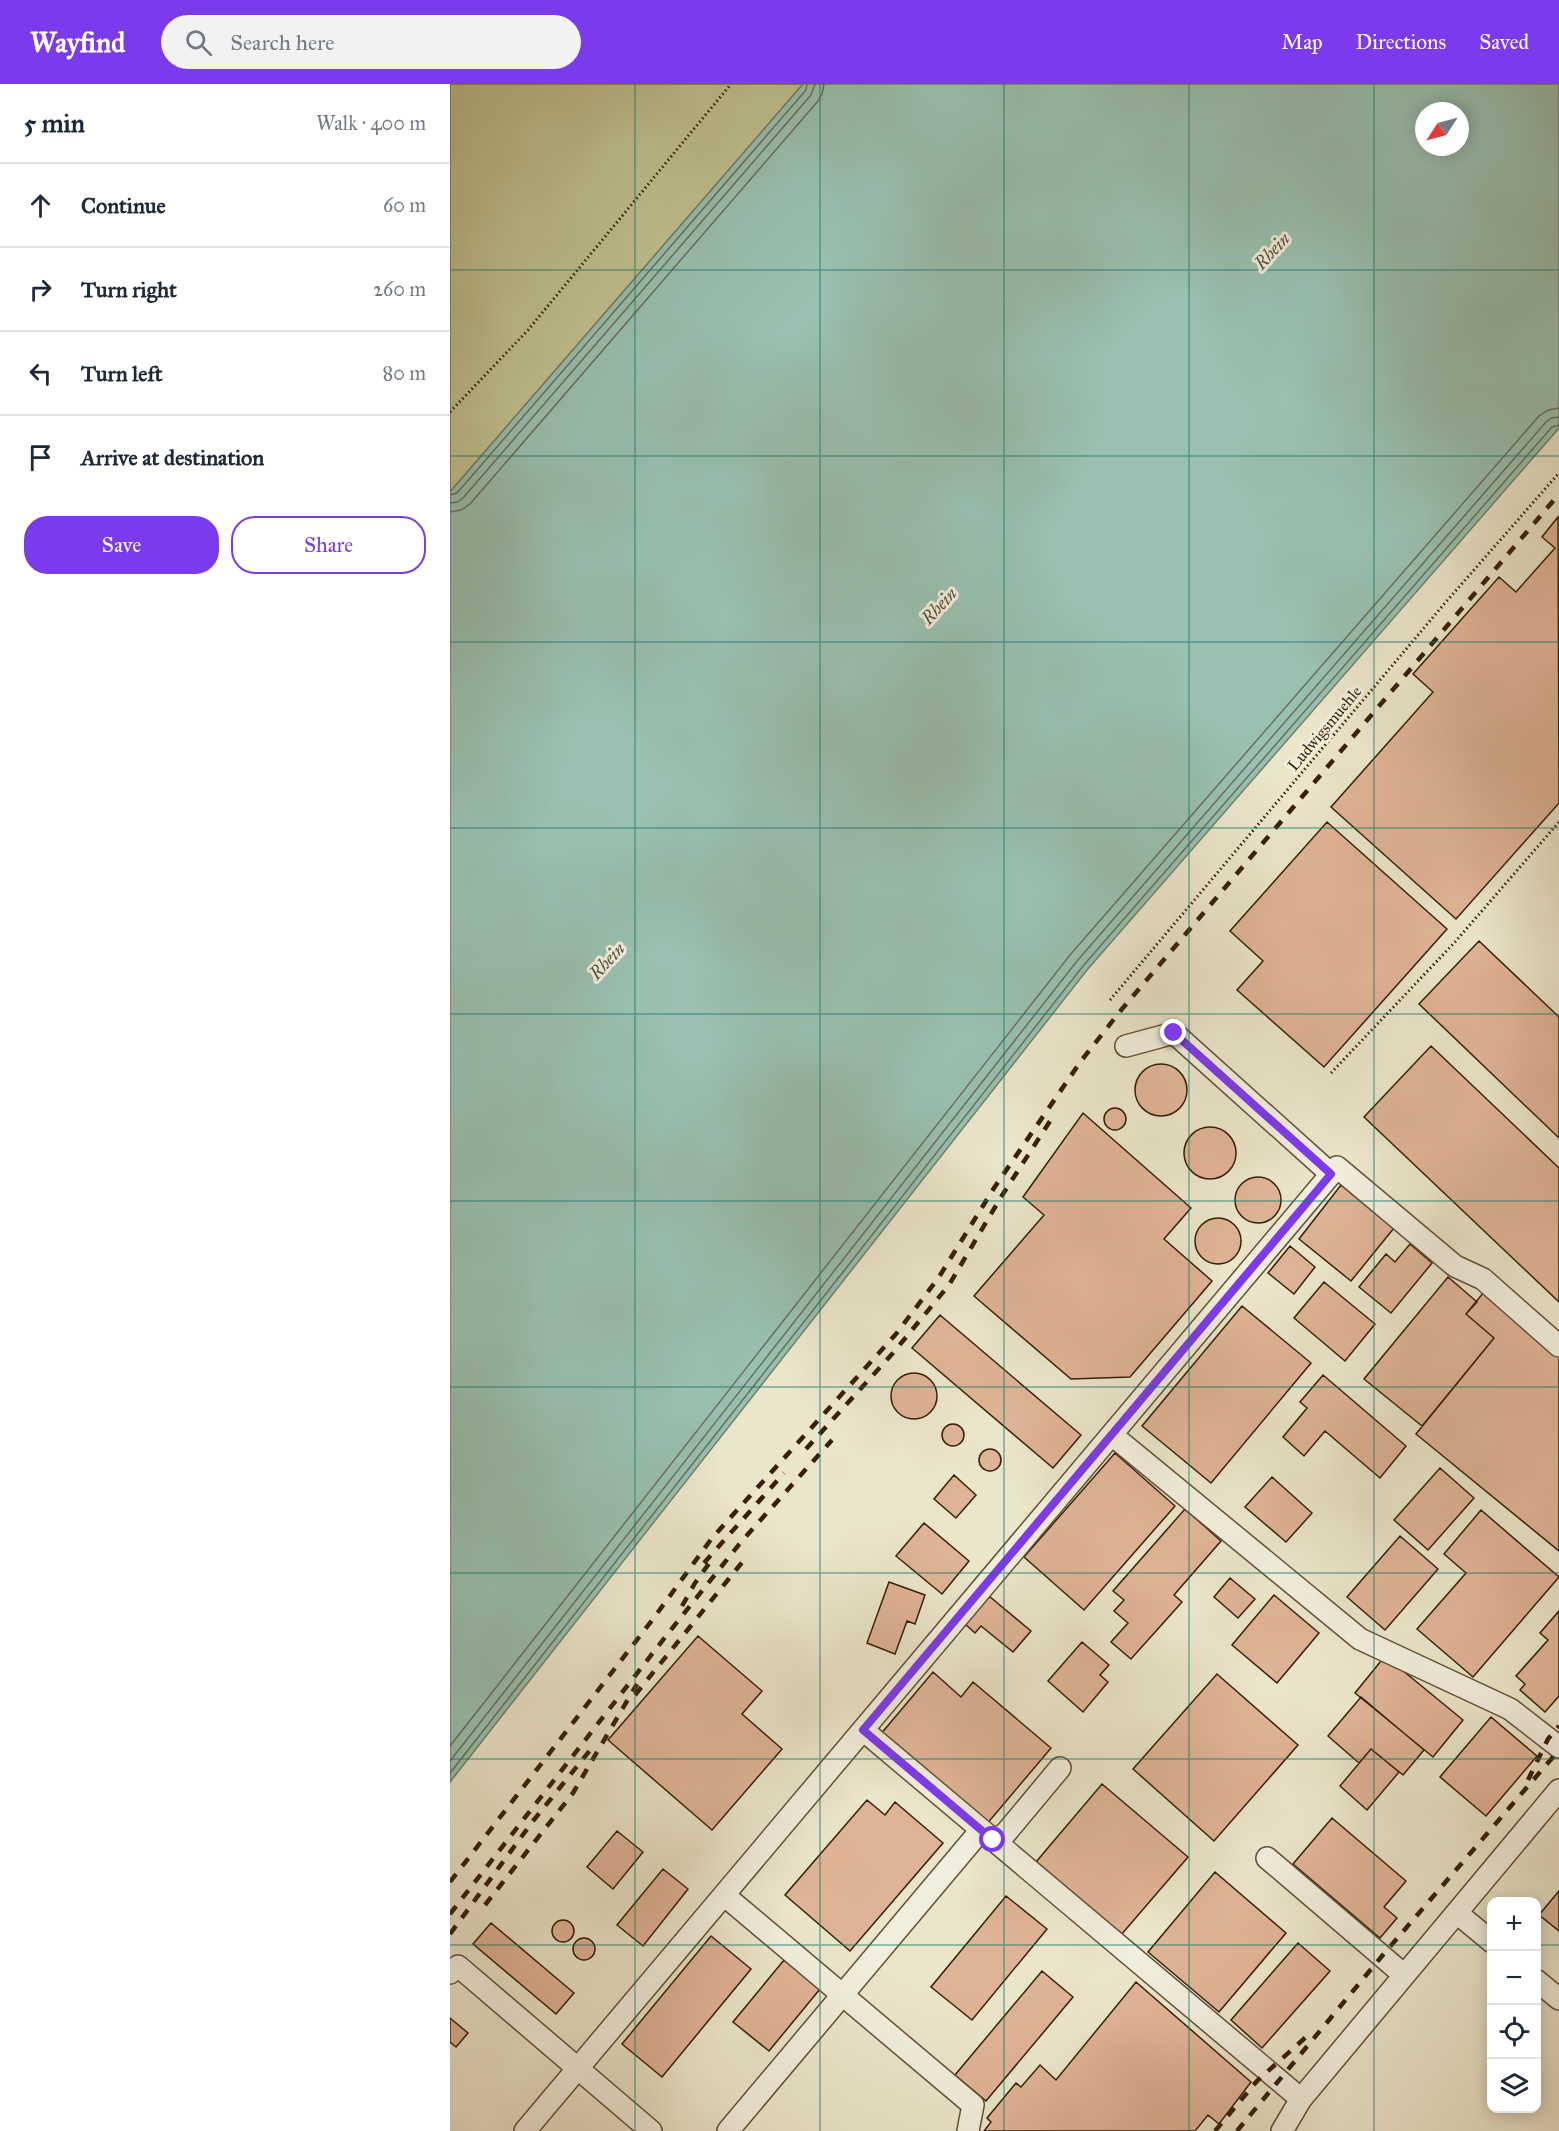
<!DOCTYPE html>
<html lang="en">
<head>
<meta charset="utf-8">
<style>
  :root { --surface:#fff; --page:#f2f2f3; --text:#1f2937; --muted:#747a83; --line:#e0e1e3; --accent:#7c3aed }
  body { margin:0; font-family:"IM FELL Great Primer",serif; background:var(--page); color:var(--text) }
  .controls { position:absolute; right:18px; bottom:18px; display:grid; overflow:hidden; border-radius:12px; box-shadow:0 3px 15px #0003 }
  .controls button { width:54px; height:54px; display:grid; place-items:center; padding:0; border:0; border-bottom:2px solid var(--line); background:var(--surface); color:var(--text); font:30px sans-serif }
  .compass { position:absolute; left:965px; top:18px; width:54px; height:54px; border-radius:50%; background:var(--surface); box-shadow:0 3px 15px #0003; rotate:234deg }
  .stop { position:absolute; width:18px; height:18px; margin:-14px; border:4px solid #7c3aed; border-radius:50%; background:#fff }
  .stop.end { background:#7c3aed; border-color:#fff; box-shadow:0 2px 6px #0008 }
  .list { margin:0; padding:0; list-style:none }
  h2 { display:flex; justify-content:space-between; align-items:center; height:78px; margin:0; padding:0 24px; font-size:26px }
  h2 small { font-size:20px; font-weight:400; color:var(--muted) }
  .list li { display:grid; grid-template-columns:39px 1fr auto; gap:18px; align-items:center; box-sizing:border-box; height:84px; padding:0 24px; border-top:2px solid var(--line) }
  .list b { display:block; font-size:22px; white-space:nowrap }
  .list em { font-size:20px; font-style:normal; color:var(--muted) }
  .actions { display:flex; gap:12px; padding:18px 24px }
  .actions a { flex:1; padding:14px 0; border:2px solid var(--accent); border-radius:24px; text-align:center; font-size:21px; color:var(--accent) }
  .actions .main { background:var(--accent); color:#fff }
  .icon { flex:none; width:33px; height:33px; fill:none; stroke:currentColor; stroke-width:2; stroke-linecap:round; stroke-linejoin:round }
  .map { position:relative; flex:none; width:1109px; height:2047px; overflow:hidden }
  header { display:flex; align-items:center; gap:36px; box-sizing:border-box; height:84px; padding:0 30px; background:var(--accent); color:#fff }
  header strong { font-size:28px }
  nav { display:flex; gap:33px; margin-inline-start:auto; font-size:21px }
  .search { width:420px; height:54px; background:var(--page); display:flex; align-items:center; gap:15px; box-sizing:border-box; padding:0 21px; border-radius:33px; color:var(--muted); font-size:22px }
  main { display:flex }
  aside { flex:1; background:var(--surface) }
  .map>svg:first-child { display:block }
</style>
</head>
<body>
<header>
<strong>Wayfind</strong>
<div class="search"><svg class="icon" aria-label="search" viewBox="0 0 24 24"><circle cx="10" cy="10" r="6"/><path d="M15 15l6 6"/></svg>Search here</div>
<nav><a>Map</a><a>Directions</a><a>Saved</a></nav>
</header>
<main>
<aside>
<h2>5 min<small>Walk · 400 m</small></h2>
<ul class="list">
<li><svg class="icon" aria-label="ahead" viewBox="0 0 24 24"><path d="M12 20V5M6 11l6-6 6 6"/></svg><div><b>Continue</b></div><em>60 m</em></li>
<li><svg class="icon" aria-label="right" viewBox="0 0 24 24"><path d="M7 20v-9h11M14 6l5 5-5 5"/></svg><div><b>Turn right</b></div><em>260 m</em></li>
<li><svg class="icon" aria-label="left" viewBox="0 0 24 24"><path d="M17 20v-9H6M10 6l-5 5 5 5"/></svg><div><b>Turn left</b></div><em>80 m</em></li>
<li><svg class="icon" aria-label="arrive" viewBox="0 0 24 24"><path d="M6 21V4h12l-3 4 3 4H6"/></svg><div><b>Arrive at destination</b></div></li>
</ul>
<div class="actions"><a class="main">Save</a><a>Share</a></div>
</aside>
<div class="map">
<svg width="1109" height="2047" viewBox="0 0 1109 2047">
  <rect width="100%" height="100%" fill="#ebe5ca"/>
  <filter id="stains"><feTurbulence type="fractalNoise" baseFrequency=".00333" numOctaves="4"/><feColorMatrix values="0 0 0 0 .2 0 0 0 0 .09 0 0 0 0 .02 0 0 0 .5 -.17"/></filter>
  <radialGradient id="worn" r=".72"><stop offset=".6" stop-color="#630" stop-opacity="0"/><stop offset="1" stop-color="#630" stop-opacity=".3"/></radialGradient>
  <path fill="#c0c291" stroke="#7b704c" stroke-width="1.5" d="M0,0H353L0,408Z"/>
  <path fill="#99c0b0" stroke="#71806c" stroke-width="1.5" fill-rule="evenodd" d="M353,0H1109V344L637,886L0,1698V408ZM974,27H1010V63H974Z"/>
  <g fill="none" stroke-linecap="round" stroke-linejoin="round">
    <path stroke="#68705b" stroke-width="1.5" d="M0,411L7,409L356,6L357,0
      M0,419L8,418L13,414L361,11L365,0
      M0,428L11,426L20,420L368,17L372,10L374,0
      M0,1662L620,871L1089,332L1098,326L1109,324
      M0,1677L627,877L1096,338L1101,334L1109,333
      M0,1689L633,882L1102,343L1109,341"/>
  </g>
  <path fill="#dfb395" stroke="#361f06" stroke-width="1.5" d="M1108,433L1109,719L1006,835L881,723L983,608L963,590L1049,493L1066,508L1105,464L1092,453Z
    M877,738L997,845L874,983L787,906L813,877L780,847Z
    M1029,857L1109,933V1054L969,920Z
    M981,962L1109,1084V1218L914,1033Z
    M685 1006a26 26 0 1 1 52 0a26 26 0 1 1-52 0Z
    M654 1035a11 11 0 1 1 22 0a11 11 0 1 1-22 0Z
    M633,1029L741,1124L714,1155L762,1197L680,1293L621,1295L524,1212L594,1131L573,1113Z
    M734 1069a26 26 0 1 1 52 0a26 26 0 1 1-52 0Z
    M785 1116a23 23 0 1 1 46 0a23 23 0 1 1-46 0Z
    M891,1101L944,1144L901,1197L849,1155Z
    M745 1157a23 23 0 1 1 46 0a23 23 0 1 1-46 0Z
    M960,1160L982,1179L941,1229L909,1203L936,1170L945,1178Z
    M840,1162L865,1183L844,1210L818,1189Z
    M998,1193L1027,1218L1016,1230L1044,1254L972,1342L914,1295Z
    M874,1198L925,1240L895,1277L844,1234Z
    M1034,1208L1109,1269V1467L966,1350L1044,1254L1016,1230Z
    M792,1222L861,1279L761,1399L692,1342Z
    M490,1231L631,1351L603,1384L462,1264Z
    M441 1312a23 23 0 1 1 46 0a23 23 0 1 1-46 0Z
    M873,1291L956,1362L930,1394L875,1347L854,1372L833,1353L857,1324L850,1318Z
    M492 1351a11 11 0 1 1 22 0a11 11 0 1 1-22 0Z
    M529 1376a11 11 0 1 1 22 0a11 11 0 1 1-22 0Z
    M665,1369L725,1422L634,1526L574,1473Z
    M990,1384L1024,1414L978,1466L944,1436Z
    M504,1391L526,1411L506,1434L484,1415Z
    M822,1393L862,1429L836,1458L795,1423Z
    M735,1425L771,1457L724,1511L732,1518L681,1575L661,1558L678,1539L664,1527L674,1516L663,1507Z
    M1031,1426L1109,1493L1023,1593L967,1545L1016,1489L994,1470Z
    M474,1439L519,1477L492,1510L446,1472Z
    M950,1452L988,1485L935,1546L897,1513Z
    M780,1494L805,1515L788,1534L764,1513Z
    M439,1498L475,1511L465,1540L457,1537L445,1570L417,1559Z
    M824,1511L869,1549L827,1599L782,1561Z
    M539,1512L581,1547L563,1568L531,1542L525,1549L515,1540Z
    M1109,1527V1612L1095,1628L1070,1606L1075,1600L1066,1592L1098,1556L1090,1549Z
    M248,1552L312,1607L292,1630L332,1665L262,1746L158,1656Z
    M632,1558L659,1581L650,1591L658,1598L633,1628L598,1597Z
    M935,1572L1013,1636L983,1673L905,1609Z
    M483,1588L511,1613L523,1598L601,1664L536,1741L430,1651Z
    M767,1590L848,1661L764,1757L683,1685Z
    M911,1613L974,1666L953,1691L921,1665L909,1679L878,1652Z
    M1041,1633L1087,1672L1036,1732L990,1693Z
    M921,1665L949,1688L917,1726L890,1702Z
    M652,1700L738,1773L671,1851L586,1778Z
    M417,1716L435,1731L445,1718L493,1759L400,1867L335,1811Z
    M882,1734L956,1797L934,1823L947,1834L930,1854L843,1780Z
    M167,1747L193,1768L163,1805L137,1783Z
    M213,1785L238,1805L193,1862L167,1841Z
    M765,1788L836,1849L769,1928L698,1868Z
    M1109,1807V1847L1089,1831Z
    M556,1812L597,1845L522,1936L481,1903Z
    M102 1847a11 11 0 1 1 22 0a11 11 0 1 1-22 0Z
    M41,1839L124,1909L106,1930L23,1860Z
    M261,1852L301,1885L212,1993L172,1960Z
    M123 1865a11 11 0 1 1 22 0a11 11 0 1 1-22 0Z
    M848,1859L880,1887L812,1964L781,1936Z
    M334,1876L370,1905L319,1967L283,1938Z
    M592,1887L623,1913L536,2017L505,1991Z
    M686,1898L801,1998L769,2040L758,2031L745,2047H534L541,2038L537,2034L566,1999L571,2003L590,1981L606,1996Z
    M0,1934L18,1949L6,1963L0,1958Z"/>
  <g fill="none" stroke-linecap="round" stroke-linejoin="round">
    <g stroke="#635037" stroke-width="24">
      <path id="minor" d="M676,962L724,949L881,1090
        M662,1351L910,1555L1060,1625L1109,1663
        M413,1646L851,2015
        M543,1756L555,1750L610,1684
        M817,1774L954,1891
        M274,1811L523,2021L518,2047
        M1007,1829L1042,1858
        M0,1889L8,1882L201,2047
        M1086,1896L1109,1915
        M75,2047L887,1083L1005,1182L1033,1195L1109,1262
        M278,2047L531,1746
        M832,2047L851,2015L1109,1706"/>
    </g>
    <path stroke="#361f06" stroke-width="3" stroke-dasharray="1.5 3" stroke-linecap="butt" d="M0,328L78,246L281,0
      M660,916L995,519L1109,389
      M881,989L1005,858L1109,738"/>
    <use href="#minor" stroke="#f2eedd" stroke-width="21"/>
    <path stroke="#361f06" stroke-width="4.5" stroke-dasharray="10 10" stroke-linecap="butt" d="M356,1365L443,1269L499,1201L551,1113L602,1034
      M254,1479L334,1389
      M232,1522L245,1499L263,1474
      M185,1611L298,1471
      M1078,1696L1098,1655L1109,1642
      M0,1798L203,1535L262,1454L446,1250L489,1193L544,1104L631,977L672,925L1109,410
      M35,1821L123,1709L187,1600
      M0,1830L216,1552L291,1458L382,1356
      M0,1850L83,1737L141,1665
      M765,2047L807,1997L856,1953
      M787,2047L932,1872L1109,1666"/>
  </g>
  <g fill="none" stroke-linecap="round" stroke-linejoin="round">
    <path stroke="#7c3aed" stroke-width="8" d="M543,1756L413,1646L881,1090L724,949"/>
  </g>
  <path fill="none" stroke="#0f766e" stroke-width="1.5" stroke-opacity="0.55" d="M185,0V2047M370,0V2047M554,0V2047M739,0V2047M924,0V2047M0,186H1109M0,372H1109M0,558H1109M0,744H1109M0,930H1109M0,1117H1109M0,1303H1109M0,1489H1109M0,1675H1109M0,1861H1042M1086,1861H1109"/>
  <g text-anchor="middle" stroke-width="6" stroke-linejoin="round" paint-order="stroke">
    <g font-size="16" fill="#361f06" stroke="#f2eedd">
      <text transform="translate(874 644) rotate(-50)" y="6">Ludwigsmuehle</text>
    </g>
    <g font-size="18" font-style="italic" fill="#544f39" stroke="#f2eedd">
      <text transform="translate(822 167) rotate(-47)" y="6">Rhein</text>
      <text transform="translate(489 522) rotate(-47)" y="6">Rhein</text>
      <text transform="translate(157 877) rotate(-47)" y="6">Rhein</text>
    </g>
  </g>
  <rect width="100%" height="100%" filter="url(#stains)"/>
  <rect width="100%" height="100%" fill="url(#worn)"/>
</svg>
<div class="controls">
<button>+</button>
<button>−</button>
<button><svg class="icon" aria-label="locate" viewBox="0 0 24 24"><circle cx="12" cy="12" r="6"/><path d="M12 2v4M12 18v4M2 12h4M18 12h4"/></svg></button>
<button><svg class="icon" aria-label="layers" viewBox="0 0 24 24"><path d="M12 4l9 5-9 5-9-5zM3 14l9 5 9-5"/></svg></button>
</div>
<svg class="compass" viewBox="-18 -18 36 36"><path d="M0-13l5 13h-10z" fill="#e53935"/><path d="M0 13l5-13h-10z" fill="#747a83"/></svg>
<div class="stop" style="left:543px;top:1756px"></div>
<div class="stop end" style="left:724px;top:949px"></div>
</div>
</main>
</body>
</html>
